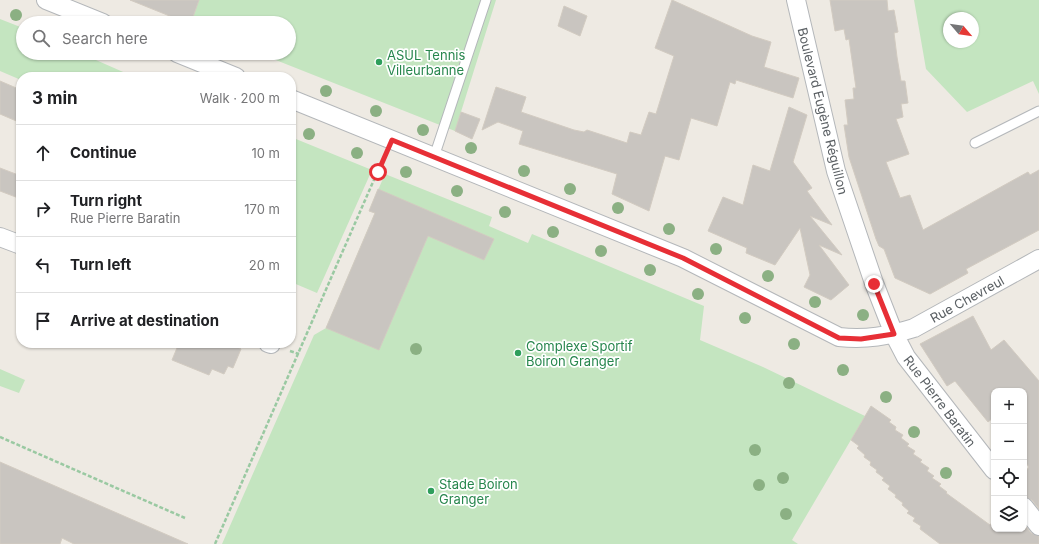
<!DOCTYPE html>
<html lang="en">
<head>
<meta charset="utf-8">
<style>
  :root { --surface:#fff; --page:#f2f2f2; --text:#202124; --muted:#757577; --line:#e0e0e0 }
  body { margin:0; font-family:Inter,sans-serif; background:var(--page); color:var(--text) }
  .controls { position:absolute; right:12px; bottom:12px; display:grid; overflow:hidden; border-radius:8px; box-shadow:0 1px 3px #0004 }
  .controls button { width:36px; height:36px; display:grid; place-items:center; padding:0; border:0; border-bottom:1px solid var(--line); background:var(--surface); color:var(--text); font:20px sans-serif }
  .compass { position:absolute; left:943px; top:12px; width:36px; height:36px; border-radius:50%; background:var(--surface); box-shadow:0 1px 3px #0004; rotate:119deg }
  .stop { position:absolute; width:12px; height:12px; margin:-9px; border:3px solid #e72f36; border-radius:50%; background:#fff }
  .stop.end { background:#e72f36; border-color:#fff; box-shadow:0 1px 4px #0008 }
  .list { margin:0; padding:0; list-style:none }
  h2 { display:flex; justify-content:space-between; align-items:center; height:52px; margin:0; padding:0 16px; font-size:17px }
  h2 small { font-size:13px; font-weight:400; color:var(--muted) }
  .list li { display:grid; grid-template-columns:26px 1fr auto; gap:12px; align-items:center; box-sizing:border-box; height:56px; padding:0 16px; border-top:1px solid var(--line) }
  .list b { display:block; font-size:15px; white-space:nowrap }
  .list p { margin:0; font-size:13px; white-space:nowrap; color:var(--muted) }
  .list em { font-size:13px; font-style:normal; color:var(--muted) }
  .icon { flex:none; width:22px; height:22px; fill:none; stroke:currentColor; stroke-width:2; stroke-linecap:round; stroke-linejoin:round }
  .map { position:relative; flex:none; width:1039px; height:544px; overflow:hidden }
  .search { position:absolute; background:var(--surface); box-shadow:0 1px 3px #0004; left:16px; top:16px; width:280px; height:44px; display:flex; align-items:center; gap:10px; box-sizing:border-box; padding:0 14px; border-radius:22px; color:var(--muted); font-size:15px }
  .panel { position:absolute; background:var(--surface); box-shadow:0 1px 3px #0004; left:16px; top:72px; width:280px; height:276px; border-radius:16px }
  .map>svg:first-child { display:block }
</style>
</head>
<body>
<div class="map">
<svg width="1039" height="544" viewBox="0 0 1039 544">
  <rect width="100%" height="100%" fill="#eeeae3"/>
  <path fill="#c4e5c0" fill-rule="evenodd" d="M199,0H496L455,131L258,53H289V23H187L193,17Z
    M914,0H1039V94L1033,81L967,112L926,69ZM949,18H973V42H949Z
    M0,19L23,28V53H80L130,75L129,77H21V80L0,71Z
    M291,137L372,170L317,293L291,282Z
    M385,174L492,217L489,226L528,243L532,234L704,306L700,340L763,367L865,416L792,540L798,544H222L314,335L326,328L375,213L369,211Z
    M0,369L25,380L19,393L0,386Z"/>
  <path fill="#c9c5c0" stroke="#d2cbc1" d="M130,0H199L193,17L187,23Z
    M672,0L752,36L771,42L764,67L799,78L793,98L736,80L735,84L730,82L717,126L691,118L679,160L665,156L649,211L612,194L617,174L519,144L523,131L498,122L482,130L496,87L526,97L521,112L574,130L584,132L587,130L627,143L630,132L641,135L649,112L656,114L674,56L655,48Z
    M830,0H887L888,11L894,10L898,32L894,33L897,57L901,81H905L908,103L901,104L903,117L896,119L909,154L886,162L900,198L910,195L923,230L1028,172L1030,175L1039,170V230L966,269L968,273L930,294L895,278L884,249L879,246L876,239L849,157L844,125H848L845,100L854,99L853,88H856L849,39L846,40L844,29L835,31Z
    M564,6L587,16L580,36L558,26Z
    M0,81L21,90V123L0,114Z
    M789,107L807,115L793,162L812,188L807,191L832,225L810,216L842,255L819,245L849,285L831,300L804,287L810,275L800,228L775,265L746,253L747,248L708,231L723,197L743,205L753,165L770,171Z
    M461,112L480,119L472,139L455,131Z
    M0,168L21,176V199L0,191Z
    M378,189L494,239L484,260L428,236L379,350L326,328L375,213L369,211Z
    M973,316L991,350L1004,340L1039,381V509L1032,500L1024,497V474L1029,467L1024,460V391H994V420L993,418L988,422L955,381L947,386L920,344Z
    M179,343H234L235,346L241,349L233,368L228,366L224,374L212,369L209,375L172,360Z
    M871,406L891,420L889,422L896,427L895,430L903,435L901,438L909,444L907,446L915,451L913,454L922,460L920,462L929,468L927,471L934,476L932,478L941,484L939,486L947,492L946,493L990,525L994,520V529H1024V524L1031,533L1039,536V544H940L920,529L921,526L913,521L915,518L907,513L909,511L902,505L903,503L895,497L896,495L888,489L890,486L882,480L884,478L876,472L877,470L870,465L871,462L864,457L865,455L857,448L859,446L851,440Z
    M0,462L188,544H74L62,538L60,544H0Z"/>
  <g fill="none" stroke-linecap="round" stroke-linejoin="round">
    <g stroke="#b4b7ba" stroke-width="11">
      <path id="service" d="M975,143L1039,111
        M434,157L486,0"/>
    </g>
    <g stroke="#b4b7ba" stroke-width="20">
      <path id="minor" d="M46,0L103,23
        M796,0L836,171L874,283L894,334L906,357L994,470
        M177,53L236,77
        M291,99L683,258L839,337C866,340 888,336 914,328L1039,259
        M0,237L21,245
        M268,343L271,344
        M1024,507L1039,526"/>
    </g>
    <path stroke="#9ac9a2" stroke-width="2.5" stroke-dasharray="4 2" stroke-linecap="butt" d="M290,351L299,354
      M0,437L185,518
      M215,544L383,159"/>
    <use href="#service" stroke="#fff" stroke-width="9"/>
    <use href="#minor" stroke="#fff" stroke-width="18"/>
  </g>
  <g fill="#8bb083">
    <circle cx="16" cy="15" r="6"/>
    <circle cx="326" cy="91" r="6"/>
    <circle cx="376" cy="111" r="6"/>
    <circle cx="423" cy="130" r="6"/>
    <circle cx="309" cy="134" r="6"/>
    <circle cx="471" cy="148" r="6"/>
    <circle cx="357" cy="153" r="6"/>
    <circle cx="524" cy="171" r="6"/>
    <circle cx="406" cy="172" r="6"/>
    <circle cx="570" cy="189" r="6"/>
    <circle cx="457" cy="191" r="6"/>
    <circle cx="618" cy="208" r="6"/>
    <circle cx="505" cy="212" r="6"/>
    <circle cx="669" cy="229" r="6"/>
    <circle cx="553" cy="232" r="6"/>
    <circle cx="716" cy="249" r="6"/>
    <circle cx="601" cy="251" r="6"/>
    <circle cx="650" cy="270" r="6"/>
    <circle cx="768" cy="276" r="6"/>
    <circle cx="698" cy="294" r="6"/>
    <circle cx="815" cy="302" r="6"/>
    <circle cx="863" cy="315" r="6"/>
    <circle cx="745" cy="318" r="6"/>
    <circle cx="794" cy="344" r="6"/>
    <circle cx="416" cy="349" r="6"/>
    <circle cx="843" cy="370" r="6"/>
    <circle cx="789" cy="383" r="6"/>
    <circle cx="886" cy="397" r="6"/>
    <circle cx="914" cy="432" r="6"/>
    <circle cx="755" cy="450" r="6"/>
    <circle cx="946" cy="473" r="6"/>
    <circle cx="783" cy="478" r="6"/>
    <circle cx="759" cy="485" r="6"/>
    <circle cx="786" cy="514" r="6"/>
  </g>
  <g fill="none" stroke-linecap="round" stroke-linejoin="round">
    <path stroke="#e72f36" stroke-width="5" d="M378,172L392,140L683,258L839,338L861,339L894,334L874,284"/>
  </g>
  <g fill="#2e9e5b" stroke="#fff" stroke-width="1.5">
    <circle cx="379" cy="62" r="4"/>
    <circle cx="518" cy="353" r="4"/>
    <circle cx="431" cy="491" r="4"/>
  </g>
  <g text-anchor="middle" stroke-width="3.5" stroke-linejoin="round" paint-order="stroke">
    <g font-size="13" fill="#27864d" stroke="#fff" text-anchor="start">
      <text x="387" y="60">ASUL Tennis<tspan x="387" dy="15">Villeurbanne</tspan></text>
      <text x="526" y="351">Complexe Sportif<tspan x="526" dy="15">Boiron Granger</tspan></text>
      <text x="439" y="489">Stade Boiron<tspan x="439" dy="15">Granger</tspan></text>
    </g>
    <g font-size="13" fill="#5b6064" stroke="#fff">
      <text transform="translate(823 111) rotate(76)" y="5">Boulevard Eugène Réguillon</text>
      <text transform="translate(967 299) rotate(-29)" y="5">Rue Chevreul</text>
      <text transform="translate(940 401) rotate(53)" y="5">Rue Pierre Baratin</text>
    </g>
  </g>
</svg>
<div class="controls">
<button>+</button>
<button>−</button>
<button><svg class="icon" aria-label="locate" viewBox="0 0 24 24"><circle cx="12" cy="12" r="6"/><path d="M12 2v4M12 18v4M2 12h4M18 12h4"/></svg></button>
<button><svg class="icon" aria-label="layers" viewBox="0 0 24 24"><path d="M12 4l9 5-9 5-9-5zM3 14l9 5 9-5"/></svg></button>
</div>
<svg class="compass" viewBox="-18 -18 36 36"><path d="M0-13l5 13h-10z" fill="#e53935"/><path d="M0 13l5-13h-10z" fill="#757577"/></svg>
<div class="stop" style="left:378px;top:172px"></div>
<div class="stop end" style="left:874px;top:284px"></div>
<div class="search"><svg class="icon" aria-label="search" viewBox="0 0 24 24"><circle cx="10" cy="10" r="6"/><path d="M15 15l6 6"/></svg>Search here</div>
<section class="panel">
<h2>3 min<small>Walk · 200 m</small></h2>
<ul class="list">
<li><svg class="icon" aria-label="ahead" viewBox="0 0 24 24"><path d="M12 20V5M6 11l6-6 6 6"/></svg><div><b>Continue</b></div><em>10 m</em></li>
<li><svg class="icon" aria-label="right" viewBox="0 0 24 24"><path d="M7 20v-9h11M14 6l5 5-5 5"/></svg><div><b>Turn right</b><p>Rue Pierre Baratin</p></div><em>170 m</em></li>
<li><svg class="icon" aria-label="left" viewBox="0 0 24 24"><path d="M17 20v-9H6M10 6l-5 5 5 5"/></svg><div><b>Turn left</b></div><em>20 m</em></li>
<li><svg class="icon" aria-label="arrive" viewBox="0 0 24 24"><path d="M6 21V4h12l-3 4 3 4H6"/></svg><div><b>Arrive at destination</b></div></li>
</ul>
</section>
</div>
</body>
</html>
